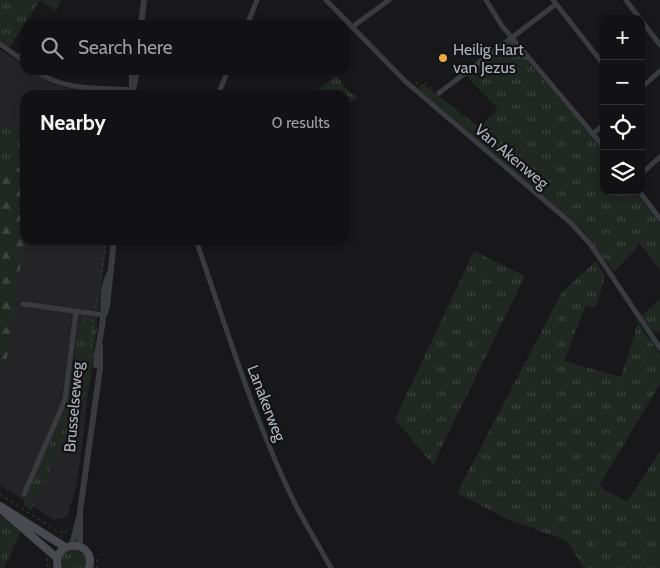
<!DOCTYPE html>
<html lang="en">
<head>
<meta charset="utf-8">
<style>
  :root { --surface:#121214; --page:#1f2022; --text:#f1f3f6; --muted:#9c9ea0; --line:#313234 }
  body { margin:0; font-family:Cabin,sans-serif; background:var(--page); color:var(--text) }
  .controls { position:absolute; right:15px; top:15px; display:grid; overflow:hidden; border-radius:10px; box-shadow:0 2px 8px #0003 }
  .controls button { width:45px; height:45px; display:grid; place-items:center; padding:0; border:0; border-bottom:1px solid var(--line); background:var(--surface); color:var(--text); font:25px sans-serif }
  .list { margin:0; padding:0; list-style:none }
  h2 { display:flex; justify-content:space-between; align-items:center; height:65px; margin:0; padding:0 20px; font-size:21px }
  h2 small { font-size:16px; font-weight:400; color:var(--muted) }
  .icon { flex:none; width:28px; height:28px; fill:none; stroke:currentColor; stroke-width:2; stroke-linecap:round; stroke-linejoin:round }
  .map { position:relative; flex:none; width:660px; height:568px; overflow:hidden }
  .search { position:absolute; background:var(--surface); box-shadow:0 2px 8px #0003; left:20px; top:20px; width:330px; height:55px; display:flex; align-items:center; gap:12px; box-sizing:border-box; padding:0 18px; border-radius:15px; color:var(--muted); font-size:19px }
  .panel { position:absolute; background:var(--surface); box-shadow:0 2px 8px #0003; left:20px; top:90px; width:330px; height:155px; border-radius:15px }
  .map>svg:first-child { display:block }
</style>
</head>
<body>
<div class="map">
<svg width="660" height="568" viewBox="0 0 660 568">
  <defs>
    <pattern id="grass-tufts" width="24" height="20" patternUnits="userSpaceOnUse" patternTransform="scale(1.25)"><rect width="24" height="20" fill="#202821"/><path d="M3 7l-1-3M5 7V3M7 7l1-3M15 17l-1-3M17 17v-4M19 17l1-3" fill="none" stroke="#3e453f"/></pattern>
    <pattern id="forest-firs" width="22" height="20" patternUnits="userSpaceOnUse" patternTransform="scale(1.25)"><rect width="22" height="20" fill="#202821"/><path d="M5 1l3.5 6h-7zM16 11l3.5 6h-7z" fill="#3e453f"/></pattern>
  </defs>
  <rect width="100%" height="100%" fill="#18181a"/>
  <path fill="#242427" d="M0,49L25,66V70H31L50,83L67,88L125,91L124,95H25V240H107L77,484L67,517L54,520L0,485Z"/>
  <path fill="url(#grass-tufts)" d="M0,0H61L56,11L40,0L9,48L0,42Z
    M510,41L604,151V191H635L660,224V270L640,244L614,272L585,233L566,215L418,88L423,84L479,127L498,109L465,74Z
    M337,76L350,93L358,97L345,107V95H310Z
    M0,127L25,129V169L0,166Z
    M474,251L525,276L433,465L395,419Z
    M596,261L605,276L596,308L586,305L564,361L621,377L638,323L660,354V384L599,486L627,502L660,451V568H584L566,540L509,520L457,493L562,292Z
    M660,299V331L654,333L641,316Z
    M85,318L92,319L97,327L90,382L31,510L23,505L71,396L77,340L80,324Z
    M0,515L21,531L4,568H0Z
    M72,549C82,551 89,557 85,568H63C59,559 63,552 72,549Z"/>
  <path fill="url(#forest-firs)" d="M0,166L25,169V234L6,364L0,368Z"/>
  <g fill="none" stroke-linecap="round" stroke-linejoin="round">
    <path stroke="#404246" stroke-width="1" stroke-dasharray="2.5 4" stroke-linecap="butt" d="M416,84L420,79L434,90
      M100,279L106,246
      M95,308L97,297
      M91,348L93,320
      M0,494L57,531L65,533
      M60,537L69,529
      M47,558L48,568
      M97,568V559"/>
    <path stroke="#3a3b3f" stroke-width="2.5" d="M511,39C512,47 519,56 527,59
      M19,56L25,47"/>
    <path stroke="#3a3b3f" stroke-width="5" d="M326,0L405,81L571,223L591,245L660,348
      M486,0L502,26L604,147
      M553,0L604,65
      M626,0L640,19
      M641,20L660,45
      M247,25L257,0
      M352,27L389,0
      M0,44L25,62
      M35,70C63,92 99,87 132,90
      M641,88L660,71
      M439,93L556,4
      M218,95L228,70
      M593,134L604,124
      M641,174L660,157
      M639,191L660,219
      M196,240C227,330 255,423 297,508C308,528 320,548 331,568
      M23,304L104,315
      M24,494L65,400L76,312"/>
    <path stroke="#3a3b3f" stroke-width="6" d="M141,25L144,0
      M132,89V70
      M132,95L137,70
      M105,313L107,306L114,240
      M96,365C97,349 102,333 103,317C104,302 102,287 110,273
      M72,545L79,517
      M80,546V511L100,369V346"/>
    <path stroke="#484a4f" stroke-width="8" d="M0,506L65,547
      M3,511L57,558
      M58,568C50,539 97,538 89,568"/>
  </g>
  <circle fill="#e9aa41" stroke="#131315" stroke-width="2" cx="443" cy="58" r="5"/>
  <g text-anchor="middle" stroke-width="4.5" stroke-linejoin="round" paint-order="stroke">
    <g font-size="16" fill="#abb0b9" stroke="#131315" text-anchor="start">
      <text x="453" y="55">Heilig Hart<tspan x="453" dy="18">van Jezus</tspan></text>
    </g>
    <g font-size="16" fill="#abb0b9" stroke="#131315">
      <text transform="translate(512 156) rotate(40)" y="6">Van Akenweg</text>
      <text transform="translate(267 403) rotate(69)" y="6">Lanakerweg</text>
      <text transform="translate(73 407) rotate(-85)" y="6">Brusselseweg</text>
    </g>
  </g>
</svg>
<div class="controls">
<button>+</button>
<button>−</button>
<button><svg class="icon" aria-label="locate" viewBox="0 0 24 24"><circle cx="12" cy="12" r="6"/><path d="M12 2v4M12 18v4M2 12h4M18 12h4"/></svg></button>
<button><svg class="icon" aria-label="layers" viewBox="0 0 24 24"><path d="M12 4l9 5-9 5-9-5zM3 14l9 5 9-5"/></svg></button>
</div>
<div class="search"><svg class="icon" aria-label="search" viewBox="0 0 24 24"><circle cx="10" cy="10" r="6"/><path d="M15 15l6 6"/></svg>Search here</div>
<section class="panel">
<h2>Nearby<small>0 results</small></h2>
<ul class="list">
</ul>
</section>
</div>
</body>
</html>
